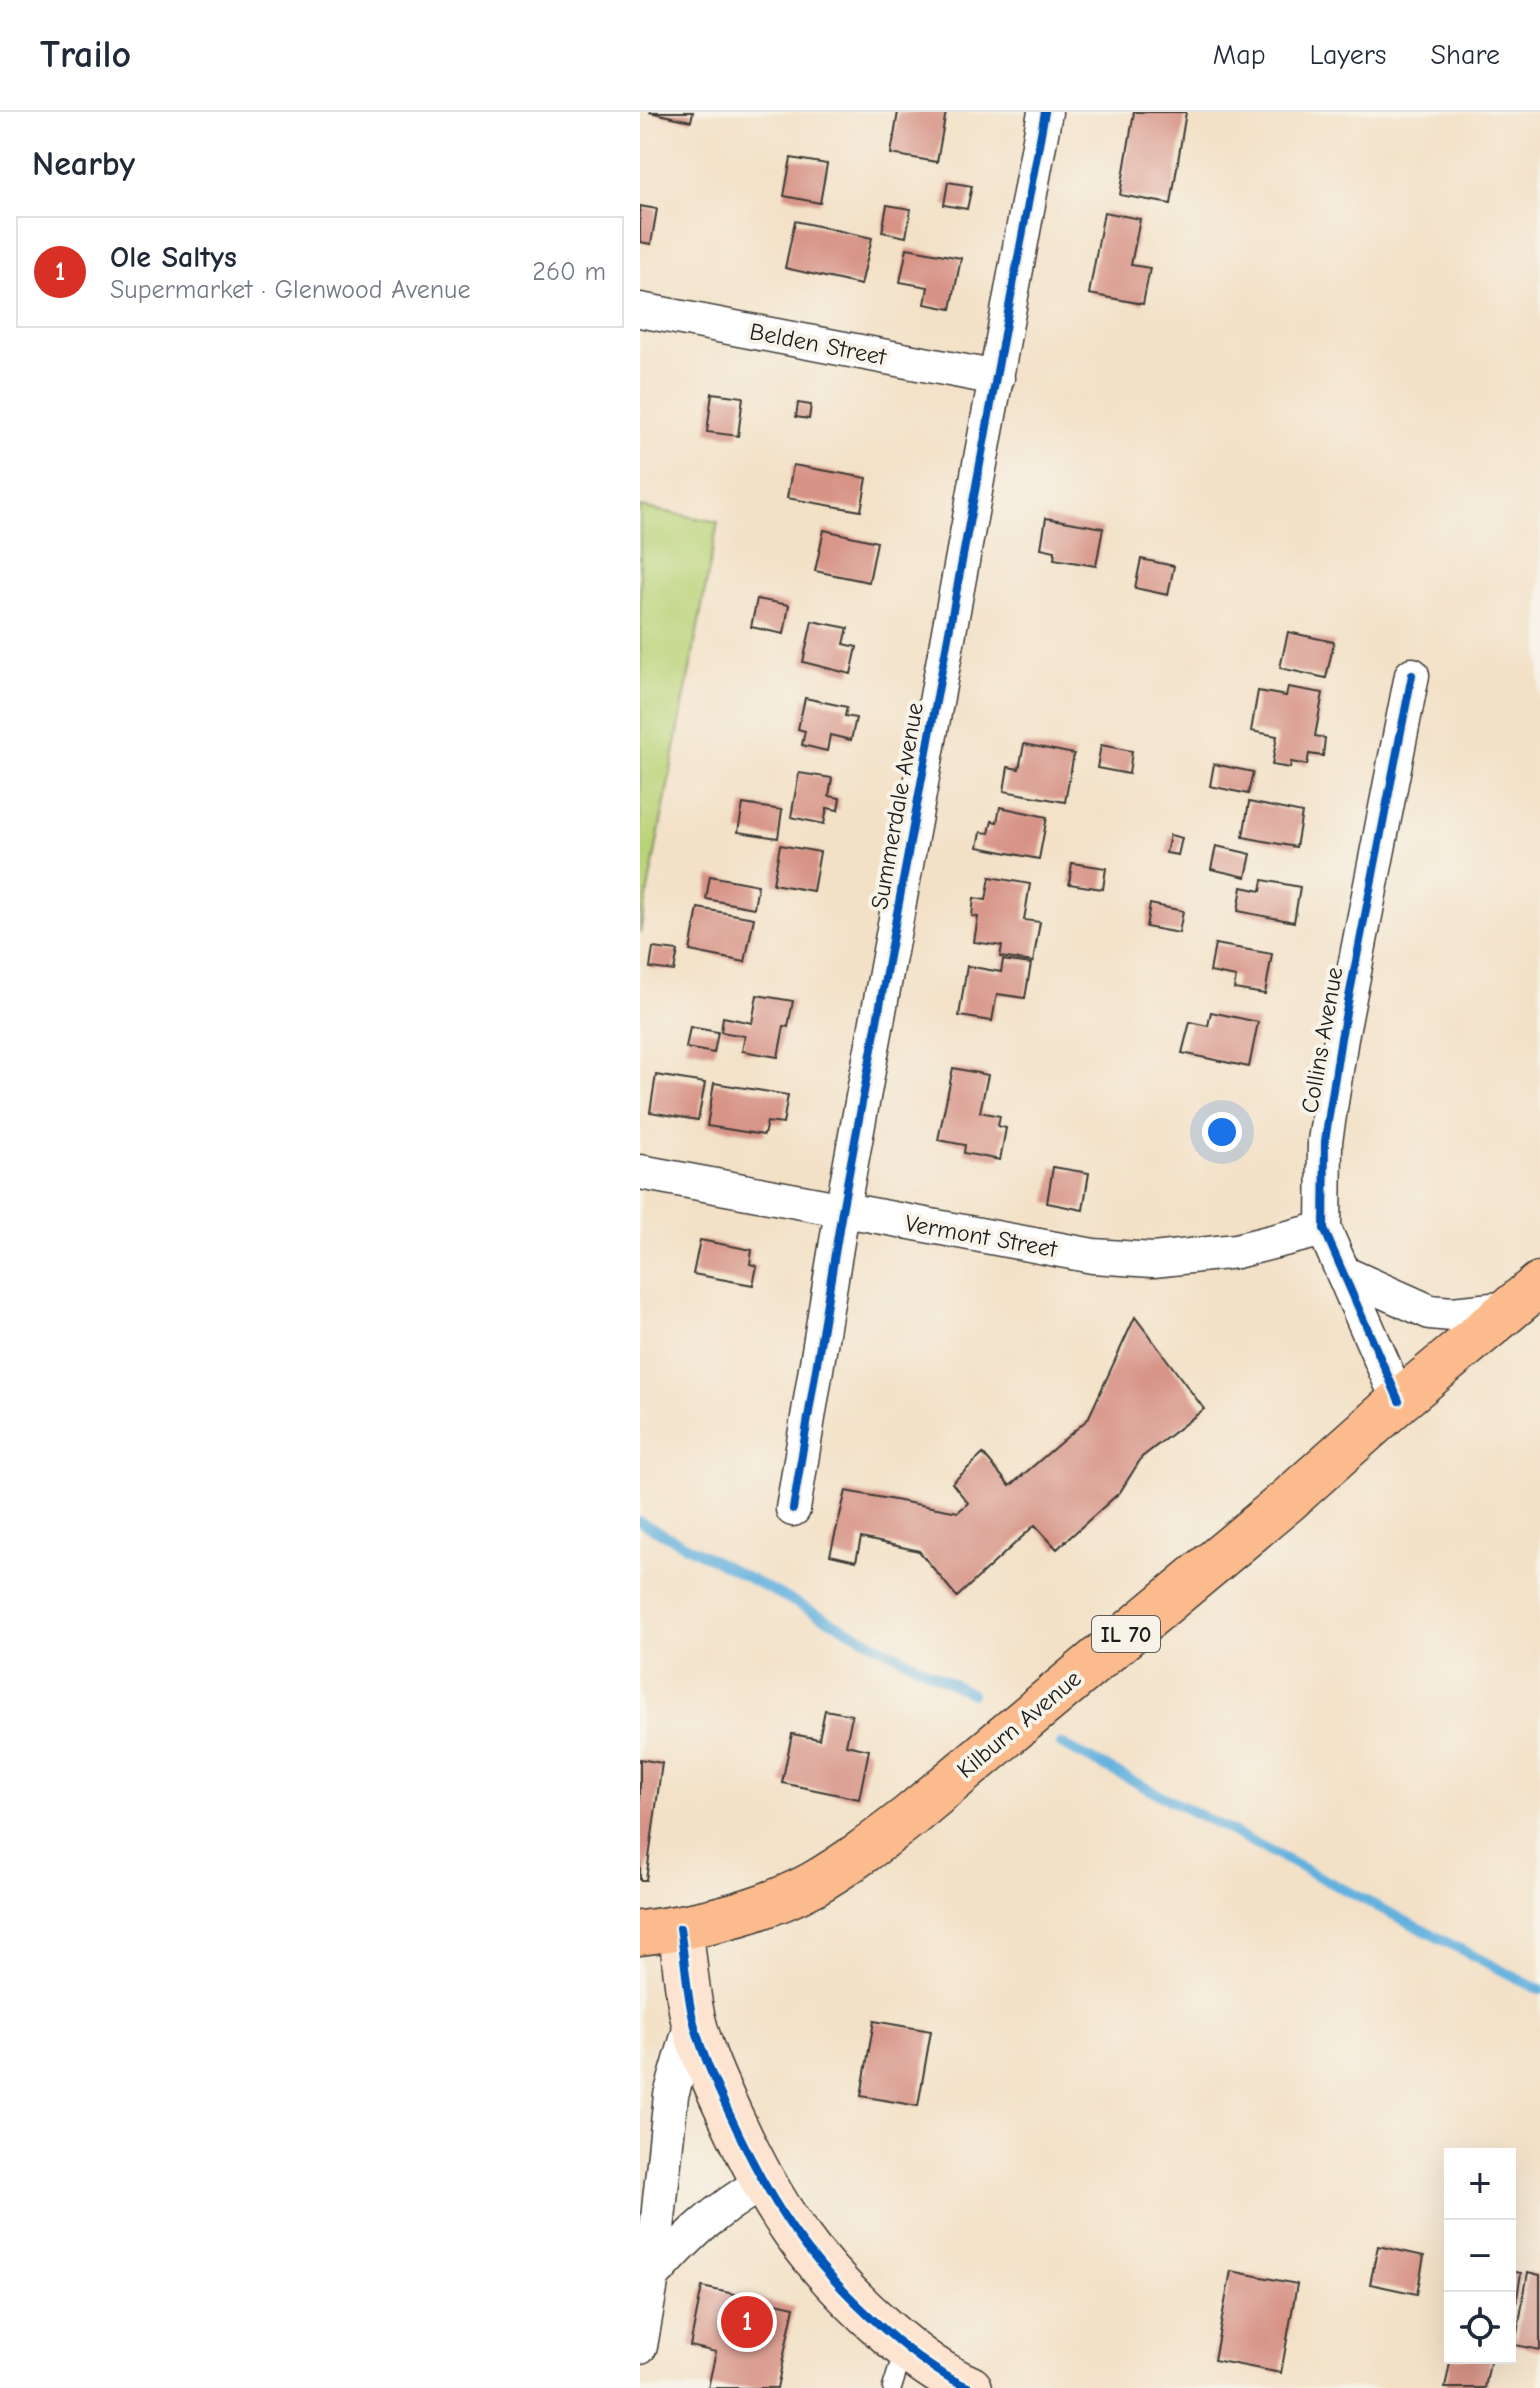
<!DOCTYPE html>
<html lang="en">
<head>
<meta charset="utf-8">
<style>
  :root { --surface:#fff; --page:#f2f2f3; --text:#1f2937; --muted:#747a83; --line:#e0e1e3; --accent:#d93025 }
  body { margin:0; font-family:"Comic Neue",sans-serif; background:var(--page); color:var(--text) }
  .controls { position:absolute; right:24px; bottom:24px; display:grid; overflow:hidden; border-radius:0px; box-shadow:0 8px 32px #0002 }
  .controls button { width:72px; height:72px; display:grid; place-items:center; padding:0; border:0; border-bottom:2px solid var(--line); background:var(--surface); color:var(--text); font:40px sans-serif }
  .you { position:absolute; left:582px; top:1020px; width:28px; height:28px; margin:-20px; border:6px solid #fff; border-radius:50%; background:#1a73e8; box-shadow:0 0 0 12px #1a73e833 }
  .badge { display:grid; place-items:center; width:52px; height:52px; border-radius:50%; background:var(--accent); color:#fff; font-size:26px; font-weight:700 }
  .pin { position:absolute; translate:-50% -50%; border:4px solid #fff; box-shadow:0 2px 8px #0006 }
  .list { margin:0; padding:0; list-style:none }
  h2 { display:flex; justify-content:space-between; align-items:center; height:104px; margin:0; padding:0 32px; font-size:34px }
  h2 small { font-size:26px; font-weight:400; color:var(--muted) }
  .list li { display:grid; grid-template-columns:52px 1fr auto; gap:24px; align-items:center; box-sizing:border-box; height:112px; margin:0 16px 16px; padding:0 16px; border:2px solid var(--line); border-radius:0px }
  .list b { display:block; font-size:30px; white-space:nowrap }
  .list p { margin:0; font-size:26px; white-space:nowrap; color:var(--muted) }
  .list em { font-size:26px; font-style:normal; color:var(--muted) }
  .icon { flex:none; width:44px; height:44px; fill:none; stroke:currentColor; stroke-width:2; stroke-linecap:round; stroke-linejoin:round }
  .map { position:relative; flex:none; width:900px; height:2276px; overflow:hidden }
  header { display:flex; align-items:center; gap:48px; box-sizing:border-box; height:112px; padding:0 40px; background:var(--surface); border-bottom:2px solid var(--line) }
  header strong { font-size:38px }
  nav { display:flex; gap:44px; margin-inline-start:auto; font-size:28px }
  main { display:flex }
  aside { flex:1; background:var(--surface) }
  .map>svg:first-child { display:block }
</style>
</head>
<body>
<header>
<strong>Trailo</strong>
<nav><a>Map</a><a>Layers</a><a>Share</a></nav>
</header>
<main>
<aside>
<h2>Nearby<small></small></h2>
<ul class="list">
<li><span class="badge">1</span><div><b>Ole Saltys</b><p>Supermarket · Glenwood Avenue</p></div><em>260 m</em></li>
</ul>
</aside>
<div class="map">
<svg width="900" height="2276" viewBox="0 0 900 2276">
  <rect width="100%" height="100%" fill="#f7f3e8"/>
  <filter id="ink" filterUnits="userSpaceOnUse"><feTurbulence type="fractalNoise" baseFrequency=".0125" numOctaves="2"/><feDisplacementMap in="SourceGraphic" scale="16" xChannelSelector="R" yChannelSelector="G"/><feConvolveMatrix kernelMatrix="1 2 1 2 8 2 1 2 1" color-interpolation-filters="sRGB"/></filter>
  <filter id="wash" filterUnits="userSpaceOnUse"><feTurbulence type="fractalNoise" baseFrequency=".006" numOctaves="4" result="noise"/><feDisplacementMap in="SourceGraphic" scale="32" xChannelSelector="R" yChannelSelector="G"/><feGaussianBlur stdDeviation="1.8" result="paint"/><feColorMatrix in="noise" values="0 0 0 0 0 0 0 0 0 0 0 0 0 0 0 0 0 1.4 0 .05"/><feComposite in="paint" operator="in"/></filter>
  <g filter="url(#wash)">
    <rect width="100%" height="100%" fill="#f3e1c7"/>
    <path fill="#b9d378" stroke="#6a784a" stroke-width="2" d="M0,395L78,410L0,821Z"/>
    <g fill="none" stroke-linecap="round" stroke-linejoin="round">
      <path stroke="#64b1de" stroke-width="10" d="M0,1410L332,1582
        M421,1632L900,1878"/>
    </g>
    <g id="blocks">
      <path fill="#d79386" d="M9,0H53L51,9Z
        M258,0H306L297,50L251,42Z
        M494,0H546L531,92L480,83Z
        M151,46L187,52L180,91L144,84Z
        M308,70L332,74L327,97L304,93Z
        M247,93L271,97L266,125L242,120Z
        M0,94L17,97L11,132L0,130Z
        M464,100L500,107L491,153L510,156L503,192L449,182Z
        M155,109L232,126L221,173L145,156Z
        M267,136L321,146L311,197L285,192L288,175L260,170Z
        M72,281L103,285L98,324L67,320Z
        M158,291L171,293L169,307L156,305Z
        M153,353L227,366L221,399L147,386Z
        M406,406L463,416L456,454L414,447L415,439L401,436Z
        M184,418L237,430L229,470L175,459Z
        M501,447L534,454L528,483L495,476Z
        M117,487L149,493L144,522L111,515Z
        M172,509L208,516L204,532L217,535L211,562L163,550Z
        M648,520L694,530L686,566L640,556Z
        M648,575L683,581L675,624L685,626L683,644L669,642L667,653L651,650L650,656L632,653L637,624L611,619L618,579L646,584Z
        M165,586L207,595L205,604L216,606L211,628L190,623L187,639L162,633L165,619L158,617Z
        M384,632L434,642L425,690L364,679L368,655L379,657Z
        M461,633L492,639L489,662L457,656Z
        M574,652L613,660L608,682L570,674Z
        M159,661L192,666L189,684L200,686L198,698L187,696L184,712L151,705Z
        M609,690L662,701L656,735L603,725Z
        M103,692L142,698L138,726L98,720Z
        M360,695L407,705L399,747L338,735L341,720L349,721L352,709L357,710Z
        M530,723L542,726L538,743L526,741Z
        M140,733L180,740L173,779L133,772Z
        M576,734L611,742L606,765L571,757Z
        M432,751L466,756L463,777L429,772Z
        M70,764L118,773L114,796L66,787Z
        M350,765L390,772L384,808L400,810L393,850L360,845L362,834L334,830L338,805L332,804L334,786L346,788Z
        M623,768L660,775L654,810L598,799L602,775L621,779Z
        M510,792L543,799L539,821L506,815Z
        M58,796L114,806L105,850L50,839Z
        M575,832L632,842L625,882L594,877L596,865L570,860Z
        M13,836L38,839L34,859L10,856Z
        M363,848L391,852L385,886L357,882L352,909L319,904L327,854L361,860Z
        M117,883L153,889L148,915L144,914L138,945L102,939L105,924L81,920L83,905L112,911Z
        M571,900L618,910L609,955L542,941L550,910L568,914Z
        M50,915L78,920L74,941L46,936Z
        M313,956L348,963L340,1000L360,1004L358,1014L366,1016L360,1048L324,1041L325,1033L298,1028Z
        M16,963L65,971L58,1008L10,1000Z
        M74,971L148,983L143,1012L127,1010L124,1023L67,1014Z
        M413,1055L449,1061L443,1098L407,1091Z
        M60,1128L112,1138L110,1152L117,1154L113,1173L53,1162Z
        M495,1205L564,1297L502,1345L480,1380L417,1437L395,1413L317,1485L279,1439L221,1426L216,1449L190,1443L206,1379L318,1400L328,1391L312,1371L343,1342L370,1374L448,1307Z
        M185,1598L212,1603L206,1633L229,1638L219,1687L142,1671L152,1622L179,1627Z
        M0,1647L22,1651L6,1768H0Z
        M234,1909L291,1919L278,1994L221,1984Z
        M738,2134L784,2144L777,2182L730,2172Z
        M591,2159L657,2172L641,2261L574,2248Z
        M870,2159L881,2161L876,2192L870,2191Z
        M888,2160L900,2163V2238L875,2233Z
        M62,2175L154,2195L137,2276H68L76,2240L50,2234Z
        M811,2246H851L845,2276H805Z"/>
    </g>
  </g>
  <g filter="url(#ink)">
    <use href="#blocks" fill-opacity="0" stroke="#3c3a36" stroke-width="2"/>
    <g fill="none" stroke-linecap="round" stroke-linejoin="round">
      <g stroke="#3c3a36" stroke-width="21">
        <path id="lane" d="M252,2276L265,2235"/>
      </g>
      <g stroke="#3c3a36" stroke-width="37">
        <path id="street" d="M0,198L357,266
          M0,1060L453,1144L513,1148L596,1139L684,1117
          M703,1161L790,1200L812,1202L872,1196
          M759,1289L684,1117L685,1029L701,926L772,563
          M153,1397L202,1099L405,0
          M12,2165C49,2123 74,2099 122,2071
          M0,2234L12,2165L31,1983L53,1907"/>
      </g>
      <g stroke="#3c3a36" stroke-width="47">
        <path id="secondary" d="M40,1816C45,1846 46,1877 53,1907C61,1940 76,1973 90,2003C132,2095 169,2151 245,2218C271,2241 299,2263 330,2276"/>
      </g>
      <g stroke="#3c3a36" stroke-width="47">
        <path id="primary" d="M0,1821C59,1814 120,1801 173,1772C208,1752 239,1728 270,1704L647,1389L759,1289L900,1172"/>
      </g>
      <use href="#lane" stroke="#fff" stroke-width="18"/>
      <use href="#street" stroke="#fff" stroke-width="34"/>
      <use href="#secondary" stroke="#fde4d1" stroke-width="44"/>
      <use href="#primary" stroke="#fbbb8d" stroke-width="44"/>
      <g stroke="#f7f3e8" stroke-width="13">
        <path id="cycleway" d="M759,1289L684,1117L685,1029L701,926L772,563
          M153,1397L202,1099L405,0
          M40,1816C45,1846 46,1877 53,1907C61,1940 76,1973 90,2003C132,2095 169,2151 245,2218C271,2241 299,2263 330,2276"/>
      </g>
      <use href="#cycleway" stroke="#0057b8" stroke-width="8"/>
    </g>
  </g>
  <g text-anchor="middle" stroke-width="8" stroke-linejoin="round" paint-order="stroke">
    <rect fill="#f7f3e8" stroke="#5e5c59" stroke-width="2" x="452" y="1504" width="68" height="36" rx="6"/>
    <g font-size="22" font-weight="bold" fill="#1c1c1c">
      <text x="486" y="1530">IL 70</text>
    </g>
    <g font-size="24" fill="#1c1c1c" stroke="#f7f3e8">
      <text transform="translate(178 232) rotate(11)" y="8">Belden Street</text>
      <text transform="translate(257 694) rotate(-80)" y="8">Summerdale Avenue</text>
      <text transform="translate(682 928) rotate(-80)" y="8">Collins Avenue</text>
      <text transform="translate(341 1124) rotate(10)" y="8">Vermont Street</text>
      <text transform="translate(379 1612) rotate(-40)" y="8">Kilburn Avenue</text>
    </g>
  </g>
</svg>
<div class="controls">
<button>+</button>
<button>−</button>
<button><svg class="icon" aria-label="locate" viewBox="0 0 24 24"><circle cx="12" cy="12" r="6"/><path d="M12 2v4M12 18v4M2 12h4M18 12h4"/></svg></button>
</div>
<div class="you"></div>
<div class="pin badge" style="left:107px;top:2210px">1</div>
</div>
</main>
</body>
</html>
